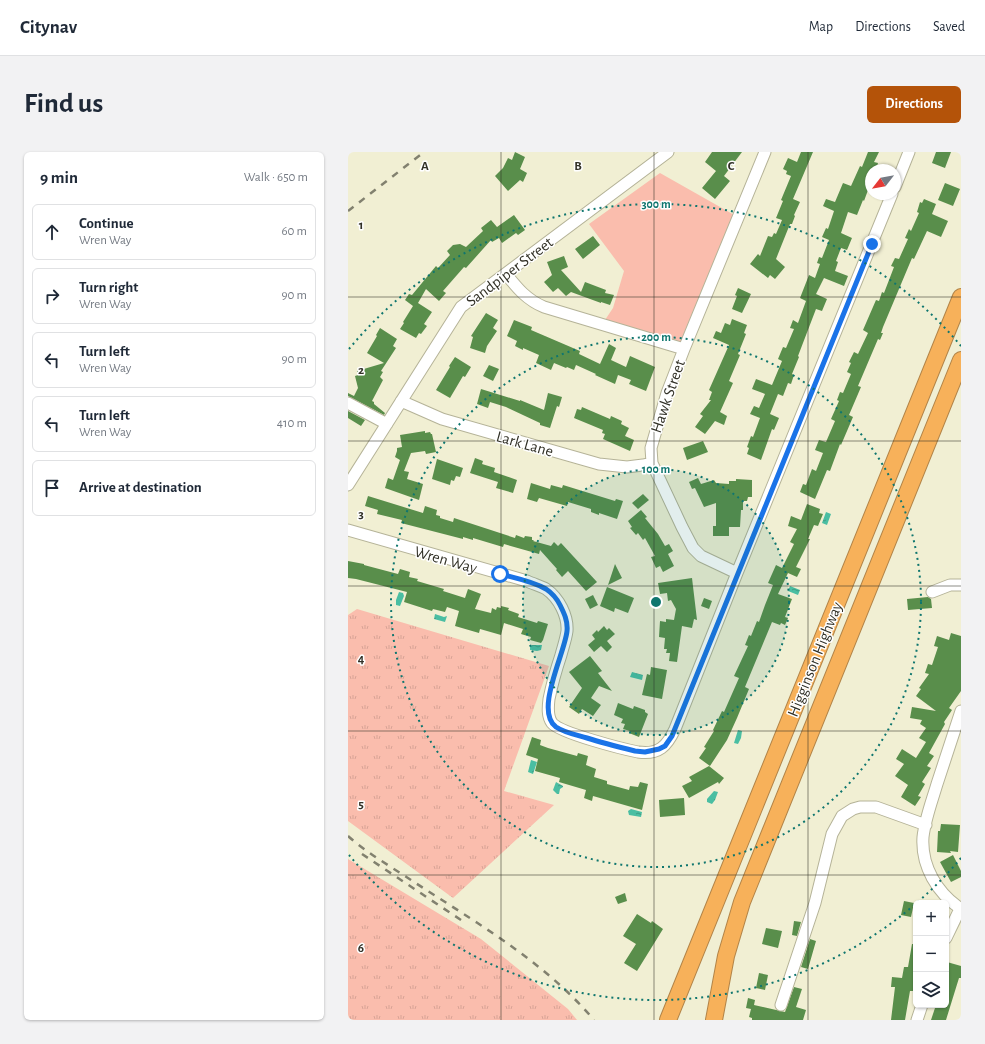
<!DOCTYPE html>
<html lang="en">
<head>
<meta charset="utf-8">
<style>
  :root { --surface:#fff; --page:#f2f2f3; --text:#1f2937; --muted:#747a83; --line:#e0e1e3; --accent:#b45309 }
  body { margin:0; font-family:"Alegreya Sans",sans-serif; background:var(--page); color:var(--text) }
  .controls { position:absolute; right:12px; bottom:12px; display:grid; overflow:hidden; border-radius:6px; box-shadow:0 1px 3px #0004 }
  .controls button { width:36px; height:36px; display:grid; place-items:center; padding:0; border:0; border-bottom:1px solid var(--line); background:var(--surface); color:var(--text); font:20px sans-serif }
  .compass { position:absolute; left:517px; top:12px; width:36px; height:36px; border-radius:50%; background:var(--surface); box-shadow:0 1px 3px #0004; rotate:239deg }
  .stop { position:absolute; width:12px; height:12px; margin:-9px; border:3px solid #1a73e8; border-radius:50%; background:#fff }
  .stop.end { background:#1a73e8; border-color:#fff; box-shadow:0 1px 4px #0008 }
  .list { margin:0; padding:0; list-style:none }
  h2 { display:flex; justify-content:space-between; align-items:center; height:52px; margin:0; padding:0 16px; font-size:17px }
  h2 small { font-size:13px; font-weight:400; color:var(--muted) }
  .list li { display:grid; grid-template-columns:26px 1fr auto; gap:12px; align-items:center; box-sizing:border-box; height:56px; margin:0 8px 8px; padding:0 8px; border:1px solid var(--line); border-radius:6px }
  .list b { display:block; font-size:15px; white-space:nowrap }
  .list p { margin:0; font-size:13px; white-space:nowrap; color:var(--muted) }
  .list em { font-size:13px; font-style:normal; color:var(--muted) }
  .icon { flex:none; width:22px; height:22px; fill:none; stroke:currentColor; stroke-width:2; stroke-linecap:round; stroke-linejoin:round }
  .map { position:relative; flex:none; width:613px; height:868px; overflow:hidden; border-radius:6px }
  header { display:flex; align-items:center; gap:24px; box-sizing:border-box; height:56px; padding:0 20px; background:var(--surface); border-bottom:1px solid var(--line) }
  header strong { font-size:19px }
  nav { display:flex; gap:22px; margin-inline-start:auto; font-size:14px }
  .intro { display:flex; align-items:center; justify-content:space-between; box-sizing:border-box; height:96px; padding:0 24px }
  h1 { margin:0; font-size:28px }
  .button { padding:10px 18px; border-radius:6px; background:var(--accent); color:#fff; font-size:14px; font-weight:700 }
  main { display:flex; gap:24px; padding:0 24px }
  aside { flex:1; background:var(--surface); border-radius:6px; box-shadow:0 1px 3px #0004 }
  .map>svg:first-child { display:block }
</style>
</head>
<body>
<header>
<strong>Citynav</strong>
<nav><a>Map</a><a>Directions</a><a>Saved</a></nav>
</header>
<div class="intro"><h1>Find us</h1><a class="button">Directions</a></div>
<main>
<aside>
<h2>9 min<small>Walk · 650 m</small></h2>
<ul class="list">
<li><svg class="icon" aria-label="ahead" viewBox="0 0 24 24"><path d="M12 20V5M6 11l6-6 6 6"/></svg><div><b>Continue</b><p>Wren Way</p></div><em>60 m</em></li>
<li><svg class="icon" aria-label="right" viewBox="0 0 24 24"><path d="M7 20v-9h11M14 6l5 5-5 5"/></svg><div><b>Turn right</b><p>Wren Way</p></div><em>90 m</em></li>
<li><svg class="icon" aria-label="left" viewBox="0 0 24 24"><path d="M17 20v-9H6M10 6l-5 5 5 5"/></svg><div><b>Turn left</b><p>Wren Way</p></div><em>90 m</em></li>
<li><svg class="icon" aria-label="left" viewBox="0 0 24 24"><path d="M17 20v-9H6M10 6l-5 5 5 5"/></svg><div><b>Turn left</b><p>Wren Way</p></div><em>410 m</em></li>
<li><svg class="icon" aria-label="arrive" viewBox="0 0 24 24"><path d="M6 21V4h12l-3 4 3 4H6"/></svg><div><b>Arrive at destination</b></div></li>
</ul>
</aside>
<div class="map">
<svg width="613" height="868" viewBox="0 0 613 868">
  <defs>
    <pattern id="park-tufts" width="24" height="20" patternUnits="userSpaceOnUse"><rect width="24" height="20" fill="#fabdad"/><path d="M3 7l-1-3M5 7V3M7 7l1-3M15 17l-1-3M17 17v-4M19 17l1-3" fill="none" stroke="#d7a395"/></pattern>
    <pattern id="water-ripples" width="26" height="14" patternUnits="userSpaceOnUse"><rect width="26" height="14" fill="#4abea2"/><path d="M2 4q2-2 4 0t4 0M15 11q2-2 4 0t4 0" fill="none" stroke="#3e9b84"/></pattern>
  </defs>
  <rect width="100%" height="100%" fill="#f1efd3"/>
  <path fill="#fabdad" d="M312,21L388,64L334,195L255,171L265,156L276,119L241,72Z"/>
  <path fill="url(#park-tufts)" d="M9,457L201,514L156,639L206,653L105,746L0,669V463Z
    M0,707L133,787L220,857L229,868H0Z"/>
  <path fill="url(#water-ripples)" d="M478,360L483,362L479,373L474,371Z
    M442,434L452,438L450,443L440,439Z
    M51,440L55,441L56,444L52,454L48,453V448Z
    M87,462L96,465L99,464L97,470L86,467Z
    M184,493H194L193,498L189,499L182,498V494Z
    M284,520L295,523L294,528L282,525Z
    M390,578L394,579L393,586L390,592L386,591Z
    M183,608L189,610L185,622L180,620Z
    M208,630L215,634V635L212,637L211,642H209L205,638Z
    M366,639L370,640L367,648L364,652L359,650V647Z
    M283,657L294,660L293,665L281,663L280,659Z"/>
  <path fill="#598e4b" d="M167,0L177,5L172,17L179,21L175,30L172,28L160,39L147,24L155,16L160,6L164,8Z
    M364,0H394L376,24L382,29L367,47L354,36L368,19L357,10Z
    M453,0H465L445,47L452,50L446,63L447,64L444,72H442L428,107L437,115L427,127L422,123L420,126L402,112L410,102L412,104L420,84L424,85L426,81L428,82L434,68L428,66L435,49L433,48L443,24L438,22L439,19L435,17L440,6L449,10Z
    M520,0H531L526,10L530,11L528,18H523V30L516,49L515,48L509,63L500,60L493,81L504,86L499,98L493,96L488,109L490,110L487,119L500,124L496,134L476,126L468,142L479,147L474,159L468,157L450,204L451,205L444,222L446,223L443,232L440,231L435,244L430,242L422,262L431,266L426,278L424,277L413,308L399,302L401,296L399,295L403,284L405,285L412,266L402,262L406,254L411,256L417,242L404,237L408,227L424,233L434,209L430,207L435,195L438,196L446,177L442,176L445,168L450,171L458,149L452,146L461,123L467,126L472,112L469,111L471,105L474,106L481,88L474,85L478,76L480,77L486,59L475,54L478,47L487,50L495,31L503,34L512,14L514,15Z
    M588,0H603L597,16L584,11Z
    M597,31L612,37L605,54L590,48Z
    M576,47L588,52L584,62L600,69L593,85L579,79L566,107L564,106L535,175L533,181H535L532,188L530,187L510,234L513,235L501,263L505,265L493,293L492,292L482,319L479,318L467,347L452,340L455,332L458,333L464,317L468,319L475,301L467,298L471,288L478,290L487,269L483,267L491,249L489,248L492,240L495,241L503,222L499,220L503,211L501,210L506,200L510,202L520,181L515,178L528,148L531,149L534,140L536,141L546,115L543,114L547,106L551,107L560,87L557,86L561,77L563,79L571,61L569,60L572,50L574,51Z
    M166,63L177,78L170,83L168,81L154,91L151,86L144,90L143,88L118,116L116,115L95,139L98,141L91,149L78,137L70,151L84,160L76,172L79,174L73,182L71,181L68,186L52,177L56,171L55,170L65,154L57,148L61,142L64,143L88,114L90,116L102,103L99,99L105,93L112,92L118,95L135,79L133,76L143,68L149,75Z
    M245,84L252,93L235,107L227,97Z
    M216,104L220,115L213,118L233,140L237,130L258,138L257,141L266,143L262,153L253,150V151L223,140L218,144L210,136L205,140L196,130L204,123L199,110Z
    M390,136L403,142L394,161L384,157L389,144L387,143Z
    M138,161L150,168L145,176L149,179L139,194L137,201L122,196L125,185L123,184Z
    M384,167L399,173L396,181L398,182L390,202L392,203L381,229L385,231L372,260L379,264L376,273L367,269L357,282L347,275L355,264L352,262L363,248H361L364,240L361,238L381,193L365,186L368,179L373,181L377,171L382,173Z
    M166,168L184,175L183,178L232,199L231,202L252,212L261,192L268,196L263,208L278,215L282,204L307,215L298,239L281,232L283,228L270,223L267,232L247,223L248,222L228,213L226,218L219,215L218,216L206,211L203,218L188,211L191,203L175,196V198L167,194L169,189L159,184Z
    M32,176L49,187L45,194L48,196L33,219L35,220L32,225L35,228L24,249L26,250V252L37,261L36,263L0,244V241L6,244L10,236L7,224L10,223L9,219L36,211L19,201L29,184L28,183Z
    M107,205L123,215L117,225L115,224L102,246L88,238L102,215L101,214Z
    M141,213L151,217L145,229L135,224Z
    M133,237L172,249V248L196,258L200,241L214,245L211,255L209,254L202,276L192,273V271L158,255L142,250L140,256L129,252Z
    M234,255L262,267L263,264L274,269L273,272L281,276L277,284L286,288L282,299L255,287L257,282L254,281L255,278L226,266L229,257L233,258Z
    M0,259L17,268L13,274L0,266Z
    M77,279V281L82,280L83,282H84L88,300L78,302L77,299L63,301L56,319L61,320L59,327L75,332L71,348L37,336L40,326L45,328L52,308L47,305L49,299V296L54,295L52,283Z
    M355,289L360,300L339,308L335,296Z
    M127,306L135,309L134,312L147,316L146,320L169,328L165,341L148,336L150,330L122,321Z
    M89,307L115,316L112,325L108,324L106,329L103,328L102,333L84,327Z
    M350,326L353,332L366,328L368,331L381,332V329H388V327L404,328V345H400L399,349H395V358H393L392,375H381V384H365V374H368V351L356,355L347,336L344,337L341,330Z
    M183,331L202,337L203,333L214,336L215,333L267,349L268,347L275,349L269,367L251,361V363L243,360V357L220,350L219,354L191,346L189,350L179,347Z
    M295,342L301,348L290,357L284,351Z
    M20,344L75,361L77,354L89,358L88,363L92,364V366L105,370L106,366L167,386L168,383L176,386L177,384L184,385V388H186L185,389L203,394L206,390L210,394L213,391L249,430L238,439L220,419L214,425L208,418L209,417L192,398L191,402L156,392L155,395L125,386V388L115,385V387L53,371L54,368L29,362L30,358L17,354Z
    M459,352L472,357L471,361L475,362L470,374L466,373L460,387H462L448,415L453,417L449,425L440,421L430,442L444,447L437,465L440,466L437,473L433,471L432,473L424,470L397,535L401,537L389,566L379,588L362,614L351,606L358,596L356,595L366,579L365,578L374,559L376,560L391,526L386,524L400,494L397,493L401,483L403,484L409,469L411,470L417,453L425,433L420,431L428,413L434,416L446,392L442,390L449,377L440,374L443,364L453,368Z
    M293,358L299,365L297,366L310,382L317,394L321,392L325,399L320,402L326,414L315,420L312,414L308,416L303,405L307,404L297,386L295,388L290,381L288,383L282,376L284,375L280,369Z
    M0,409L16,412V413L50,422L52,417L62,420L61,425L70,427L69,429L96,437L95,439L117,446L120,437L133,442L127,457L143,461L144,456L148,458L149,455L153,456V454L161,456L160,458L171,462L170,465L189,471L190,469L200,472L195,488L193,491L182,488L183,485L173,482L175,477L156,471L153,483L132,477L131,481L107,474L111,459L99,455L97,460L85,457L84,459L56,450L59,440L8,427L0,426Z
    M267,412L274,426L260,433Z
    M344,426L349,468L346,467L344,476L334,474L329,510L321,509L322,501H318L319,497H316L317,486L311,485L312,469L318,470V467L326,468L328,457L323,448L320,449L319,441L312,442L310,431Z
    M259,435L286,446L280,461L267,456L266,460L252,454Z
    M245,443L250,453L242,457L237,447Z
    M580,445L583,447L584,456L560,458L559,447Z
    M356,446L364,449L361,457L353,454Z
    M256,474L259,478L261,476L267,482L259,489L264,495L259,500L253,494L246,500L240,493L247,487L244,483L249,478L250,480Z
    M603,481L613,484V539L601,556L604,558L596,570L597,572L581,601L586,604L579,614L583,616L574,630L577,632L570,644L573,645L567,654L553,645L560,633L547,624L556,612L548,607L554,597L568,606L578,590L571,586L578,576L572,572L574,568L562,566L564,555L588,559L568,544L573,537L571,536L581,522L577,521L580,512L584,513L590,495L586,494L589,484L601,488Z
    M242,504L254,519L250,521L264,539L251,534L243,546L253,553L245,564L234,557L231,562L221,555L234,536L221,520Z
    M303,515L319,518L314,547L294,543L299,522L302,523Z
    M270,551L285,557L286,554L297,558V560L300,562L291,585L281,581L282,579L275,577L277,572L273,571L275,567L266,563Z
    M184,585L193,588L192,593L200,596L229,604L230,601L240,604L238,613L248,617L246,625L259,629V632L281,638L282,634L290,635L292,630L300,632L294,658L245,644L244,649L236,646L238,638L211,630L212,626L187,619L190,607L178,603Z
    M361,614L376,626L371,632L370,630L341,646L334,634L344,629L341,625Z
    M336,646L337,663L312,665L311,648Z
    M593,672L612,673L610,700L602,699L603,701L589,700L590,679H592Z
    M605,703L613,719V725L603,730L592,710Z
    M277,741L279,749L270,752L267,745Z
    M556,749L566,751L563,765L553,763Z
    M289,762L303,771L304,769L315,777L289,819L276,811L288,792L275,784Z
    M446,769L453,770L449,784L444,783Z
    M418,776L434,779L430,796L414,792Z
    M462,787L468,789L460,817L453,815Z
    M564,792H568V839H562L557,868H543L547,835H543L544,825L554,826L556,815H560Z
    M599,810L613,814V826H611L598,868H583L588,853H598V814Z
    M411,821L420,823L417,838L408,836Z
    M446,835L454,837L448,855L458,858L455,868H404V866L401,865L403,857L398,856L400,846L407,848L406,853L437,860Z"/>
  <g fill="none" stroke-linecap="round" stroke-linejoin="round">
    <g stroke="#b5b398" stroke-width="13">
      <path id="minor" d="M547,35L561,0
        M158,122C169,136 179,148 196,155L336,197
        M53,249L94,267L251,312L279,315L295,313L304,311
        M0,251L39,272
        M0,333L113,155L320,0
        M0,378L179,429C185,432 193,434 198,437C211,446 220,464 219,479C218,487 215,495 213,503C208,518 204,532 201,547C200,555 199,564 204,571C212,581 275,597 290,600C311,603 319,594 327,577L389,421L544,42
        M389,421L353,404L345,396L334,375L304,311L303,296L319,241L336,197L417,0
        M584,440L602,433H613
        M613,559C605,583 597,607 589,632C584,649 577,667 575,685C573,714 589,741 613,757
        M598,786L612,757
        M433,853L467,751L484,682L494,664L505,657L512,655H528L578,673
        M569,868L574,853"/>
    </g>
    <g stroke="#b28448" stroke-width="18">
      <path id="highway" d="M320,868L613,145
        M366,868L378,804L394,750L613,208"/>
    </g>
    <use href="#minor" stroke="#fff" stroke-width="11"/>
    <use href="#highway" stroke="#f7b15a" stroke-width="16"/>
    <path stroke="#82816f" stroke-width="2.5" stroke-dasharray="7 7" stroke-linecap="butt" d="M0,59L76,0
      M0,684C19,701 42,714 63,728C127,770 196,809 246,868
      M14,702L116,770"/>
  </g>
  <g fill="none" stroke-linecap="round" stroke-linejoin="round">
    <path stroke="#1a73e8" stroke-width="5" d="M152,422C167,426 184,429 198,437C204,441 209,447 212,453C216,461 220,469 219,479C217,501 186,559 208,575C217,581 229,583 239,586C255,591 271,595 287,599L297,600L311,597L317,594L324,584L524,92"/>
  </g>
  <path fill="none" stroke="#323127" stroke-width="1" stroke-opacity="0.55" d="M153,0V868M306,0V868M460,0V868M0,145H613M0,289H613M0,434H613M0,579H613M0,723H613"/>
  <circle cx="308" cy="450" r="133" fill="#0f766e" fill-opacity=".12"/>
  <g fill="none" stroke="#0f766e" stroke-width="2" stroke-dasharray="2 4">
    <circle cx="308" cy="450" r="133"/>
    <circle cx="308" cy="450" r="265"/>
    <path d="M613 706A398 398 0 0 1 1 703M1 197A398 398 0 0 1 613 194"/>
  </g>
  <g text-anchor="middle" stroke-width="3" stroke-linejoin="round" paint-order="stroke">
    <g font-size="16" fill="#323127" stroke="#fff">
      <text transform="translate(161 119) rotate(-37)" y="6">Sandpiper Street</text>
      <text transform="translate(319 244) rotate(-71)" y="6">Hawk Street</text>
      <text transform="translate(177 291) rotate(16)" y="6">Lark Lane</text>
      <text transform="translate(98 407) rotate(16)" y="6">Wren Way</text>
      <text transform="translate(466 507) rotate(-68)" y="6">Higginson Highway</text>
    </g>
  </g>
  <g font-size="13" text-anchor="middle" font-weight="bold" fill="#323127" stroke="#fff" stroke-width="3" stroke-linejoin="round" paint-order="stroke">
    <text x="77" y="18">A</text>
    <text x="230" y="18">B</text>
    <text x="383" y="18">C</text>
    <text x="13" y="77">1</text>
    <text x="13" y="222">2</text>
    <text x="13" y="366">3</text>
    <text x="13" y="511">4</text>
    <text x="13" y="656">5</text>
    <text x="13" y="800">6</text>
  </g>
  <circle cx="308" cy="450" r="6" fill="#0f766e" stroke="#fff" stroke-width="2"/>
  <g font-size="12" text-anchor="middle" font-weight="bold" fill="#0f766e" stroke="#fff" stroke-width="3" stroke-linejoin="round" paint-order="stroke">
    <text x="308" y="56">300 m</text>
    <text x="308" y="189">200 m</text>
    <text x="308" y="321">100 m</text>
  </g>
</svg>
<div class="controls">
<button>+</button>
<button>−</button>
<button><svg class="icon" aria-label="layers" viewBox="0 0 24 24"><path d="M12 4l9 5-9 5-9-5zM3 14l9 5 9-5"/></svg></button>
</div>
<svg class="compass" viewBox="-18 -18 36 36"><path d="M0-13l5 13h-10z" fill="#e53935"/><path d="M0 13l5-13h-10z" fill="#747a83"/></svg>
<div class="stop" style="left:152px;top:422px"></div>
<div class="stop end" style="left:524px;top:92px"></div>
</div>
</main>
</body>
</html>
